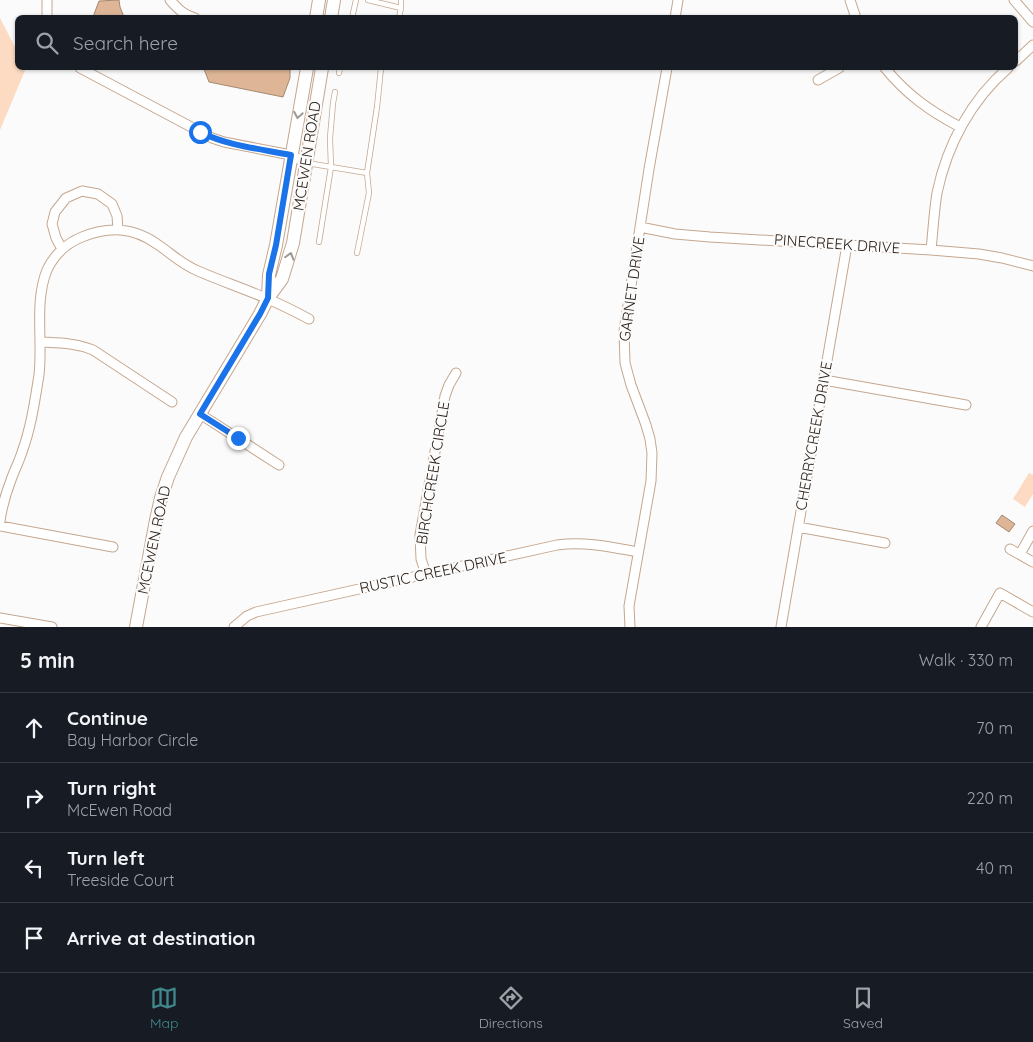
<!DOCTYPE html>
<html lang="en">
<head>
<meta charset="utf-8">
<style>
  :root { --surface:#171b24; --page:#242831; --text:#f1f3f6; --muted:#9ea1a6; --line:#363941; --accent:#40888b }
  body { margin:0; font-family:Quicksand,sans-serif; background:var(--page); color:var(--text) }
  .stop { position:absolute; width:15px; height:15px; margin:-11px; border:4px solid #1a73e8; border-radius:50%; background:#fff }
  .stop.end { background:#1a73e8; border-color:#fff; box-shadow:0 1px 5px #0008 }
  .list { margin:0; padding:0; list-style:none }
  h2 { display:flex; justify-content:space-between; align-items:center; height:65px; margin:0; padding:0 20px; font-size:21px }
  h2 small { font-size:16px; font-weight:400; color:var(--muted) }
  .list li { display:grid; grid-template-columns:32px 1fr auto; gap:15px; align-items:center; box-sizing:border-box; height:70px; padding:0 20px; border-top:1px solid var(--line) }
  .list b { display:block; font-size:19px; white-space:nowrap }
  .list p { margin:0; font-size:16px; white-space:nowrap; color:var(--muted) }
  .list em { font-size:16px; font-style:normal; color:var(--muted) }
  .icon { flex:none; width:28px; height:28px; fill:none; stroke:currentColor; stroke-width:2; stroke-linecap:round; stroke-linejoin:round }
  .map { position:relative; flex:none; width:1033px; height:627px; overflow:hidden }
  .search { position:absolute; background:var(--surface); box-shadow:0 1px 4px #0004; left:15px; right:15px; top:15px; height:55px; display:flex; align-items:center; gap:12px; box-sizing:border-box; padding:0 18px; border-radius:8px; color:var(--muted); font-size:19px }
  .sheet { height:345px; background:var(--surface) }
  nav { display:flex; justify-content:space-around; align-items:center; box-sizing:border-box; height:70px; border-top:1px solid var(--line); background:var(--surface); font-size:14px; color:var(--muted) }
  nav a { display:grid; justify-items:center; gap:2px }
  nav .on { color:var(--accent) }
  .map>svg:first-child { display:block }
</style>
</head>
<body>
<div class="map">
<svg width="1033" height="627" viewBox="0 0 1033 627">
  <rect width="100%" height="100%" fill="#fbfbfb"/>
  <path fill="#fcdbc2" d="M0,18L17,51L18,68H26L0,130Z
    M1029,473L1033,475V494L1025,507L1013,499Z"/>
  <path fill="#deb697" stroke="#a6876e" d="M119,0L120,7L124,17H93L99,1Z
    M207,68H290V78L283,97L209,82L204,69Z
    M1002,515L1015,524L1009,532L996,523Z"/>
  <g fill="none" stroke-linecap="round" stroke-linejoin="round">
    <g stroke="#c5a78f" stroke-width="6">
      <path id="lane" d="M368,0L401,8
        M352,18L356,0
        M399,18L401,8V0
        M339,73L340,68
        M307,163L367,173
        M319,242L331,167L330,138L333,103L335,92
        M357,253L369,193L367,173L377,107L381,68"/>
    </g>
    <g stroke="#c5a78f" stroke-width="11">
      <path id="street" d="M170,0C178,9 184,15 195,18
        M850,0L856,18
        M1014,0L1033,22
        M47,18V0
        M675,18L678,0
        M1016,61L1033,45
        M80,68L212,138L224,142L291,155L306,163
        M885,68C907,95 930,111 960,127
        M818,80L839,68
        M640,227L675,234L710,237L931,250L979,254L1002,258L1033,266
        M62,249L56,238L52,224L55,212L66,198L82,191L98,194L112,204L117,216L118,229
        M931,250C933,231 934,211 937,193C947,145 971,100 1008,68
        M41,342C59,343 76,343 93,350L172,402
        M824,380L966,405
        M200,414L279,465
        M0,521C2,507 6,493 11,480C14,471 19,462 22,452C31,428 35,400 39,375C43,340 34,302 47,270C54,255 67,243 82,237C109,226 133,227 157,244C172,254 181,264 198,271C221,281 245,289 268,299C282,305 296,312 309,319
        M0,526L113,547
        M798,527L885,543
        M1010,549L1033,562
        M1020,554L1033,531
        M426,574L421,559L420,535L445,396L449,385L456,373
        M0,618L52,627
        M234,627L247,616L256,612L557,545C585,541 611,547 638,552
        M630,627L629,606L651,481L652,453L650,439L646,425L631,385L625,363L624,331L649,169L667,68
        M781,627L847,245
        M981,627L1000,593L1033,612"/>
    </g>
    <g stroke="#c5a78f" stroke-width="14">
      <path id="secondary" d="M316,18L319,0
        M331,18L334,0
        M268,298L269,275L276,245L307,68
        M136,627L156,520L161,498L168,477L186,437L260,314L268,298L282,279L293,243L322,68"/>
    </g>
    <use href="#lane" stroke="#fff" stroke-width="4.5"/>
    <use href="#street" stroke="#fff" stroke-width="9"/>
    <use href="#secondary" stroke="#fff" stroke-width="12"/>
  </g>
  <defs><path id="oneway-chevron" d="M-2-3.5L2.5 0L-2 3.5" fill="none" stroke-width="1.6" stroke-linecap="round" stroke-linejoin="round" transform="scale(1.25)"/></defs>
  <g stroke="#9d9893">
    <use href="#oneway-chevron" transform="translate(298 115) rotate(100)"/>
    <use href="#oneway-chevron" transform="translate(290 256) rotate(-74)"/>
  </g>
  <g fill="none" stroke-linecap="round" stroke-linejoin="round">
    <path stroke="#1a73e8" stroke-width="6" d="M200,132C228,146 261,149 291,155L276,245L269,274L268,298L260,314L200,414L238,438"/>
  </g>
  <g text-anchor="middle" stroke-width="4.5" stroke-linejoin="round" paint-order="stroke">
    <g font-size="15" fill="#251910" stroke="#fbfbfb">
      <text transform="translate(307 156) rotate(-81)" y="5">MCEWEN ROAD</text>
      <text transform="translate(837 244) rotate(4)" y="5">PINECREEK DRIVE</text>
      <text transform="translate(632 289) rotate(-82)" y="5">GARNET DRIVE</text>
      <text transform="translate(814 436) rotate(-80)" y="5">CHERRYCREEK DRIVE</text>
      <text transform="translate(433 473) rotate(-81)" y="5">BIRCHCREEK CIRCLE</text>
      <text transform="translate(154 540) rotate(-78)" y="5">MCEWEN ROAD</text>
      <text transform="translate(433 573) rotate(-12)" y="5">RUSTIC CREEK DRIVE</text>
    </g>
  </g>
</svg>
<div class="stop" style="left:200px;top:132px"></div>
<div class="stop end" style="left:238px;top:438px"></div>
<div class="search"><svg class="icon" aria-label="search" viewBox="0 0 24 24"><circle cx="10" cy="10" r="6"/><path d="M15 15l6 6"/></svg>Search here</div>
</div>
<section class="sheet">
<h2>5 min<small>Walk · 330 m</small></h2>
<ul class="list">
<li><svg class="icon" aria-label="ahead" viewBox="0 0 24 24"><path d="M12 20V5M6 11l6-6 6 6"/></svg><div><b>Continue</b><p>Bay Harbor Circle</p></div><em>70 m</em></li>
<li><svg class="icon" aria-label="right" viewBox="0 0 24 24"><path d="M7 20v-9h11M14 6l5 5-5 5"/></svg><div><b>Turn right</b><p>McEwen Road</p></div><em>220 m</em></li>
<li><svg class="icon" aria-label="left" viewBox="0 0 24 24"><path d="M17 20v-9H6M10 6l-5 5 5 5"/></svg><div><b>Turn left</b><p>Treeside Court</p></div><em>40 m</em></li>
<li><svg class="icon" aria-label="arrive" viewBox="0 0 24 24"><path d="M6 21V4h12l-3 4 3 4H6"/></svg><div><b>Arrive at destination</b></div></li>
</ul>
</section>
<nav>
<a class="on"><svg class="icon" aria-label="map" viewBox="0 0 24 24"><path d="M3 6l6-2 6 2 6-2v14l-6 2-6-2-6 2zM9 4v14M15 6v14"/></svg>Map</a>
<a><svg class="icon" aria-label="directions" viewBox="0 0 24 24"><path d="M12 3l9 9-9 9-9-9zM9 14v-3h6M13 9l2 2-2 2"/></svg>Directions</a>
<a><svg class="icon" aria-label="saved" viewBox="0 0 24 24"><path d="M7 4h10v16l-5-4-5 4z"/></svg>Saved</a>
</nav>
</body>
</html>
